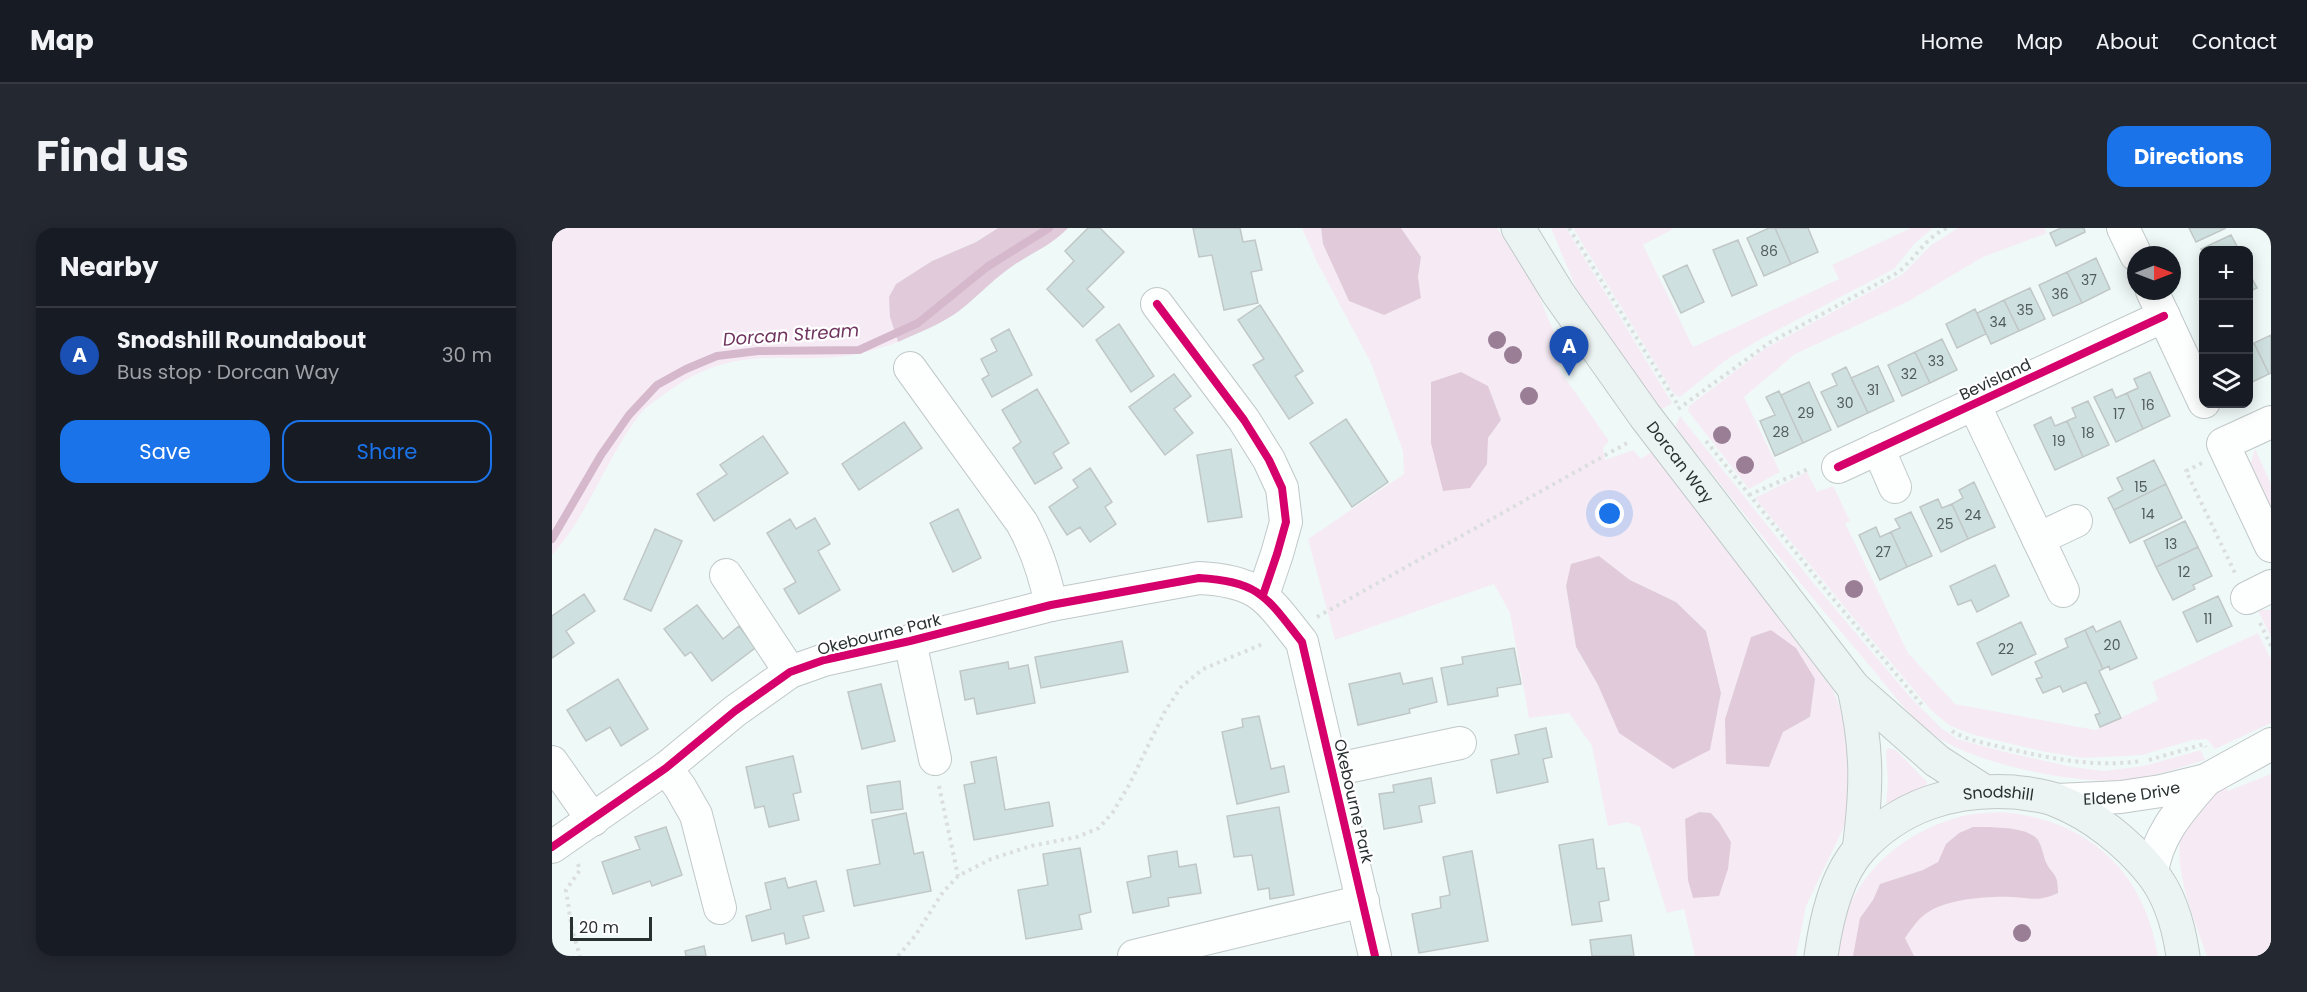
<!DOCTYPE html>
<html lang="en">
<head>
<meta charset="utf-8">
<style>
  :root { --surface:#171b24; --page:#242831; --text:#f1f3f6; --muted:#9ea1a6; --line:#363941; --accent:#1a73e8 }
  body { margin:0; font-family:Poppins,sans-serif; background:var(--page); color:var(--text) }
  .controls { position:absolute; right:18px; top:18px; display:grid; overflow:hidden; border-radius:12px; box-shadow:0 3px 15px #0003 }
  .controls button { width:54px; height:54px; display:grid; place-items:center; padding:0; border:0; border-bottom:2px solid var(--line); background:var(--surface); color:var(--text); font:30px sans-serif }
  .compass { position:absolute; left:1575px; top:18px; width:54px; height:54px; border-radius:50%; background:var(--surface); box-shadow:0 3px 15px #0003; rotate:90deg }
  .scale { position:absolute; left:18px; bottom:15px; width:82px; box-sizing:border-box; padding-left:6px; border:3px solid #293030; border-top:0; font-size:16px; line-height:21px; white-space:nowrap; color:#293030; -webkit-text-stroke:4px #fff; paint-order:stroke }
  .you { position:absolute; left:1058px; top:286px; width:21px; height:21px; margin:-15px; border:4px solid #fff; border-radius:50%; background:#1a73e8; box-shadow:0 0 0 9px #1a73e833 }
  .badge { display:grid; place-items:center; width:39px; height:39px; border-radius:50%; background:var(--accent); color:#fff; font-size:20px; font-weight:700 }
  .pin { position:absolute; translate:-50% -50px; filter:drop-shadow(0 2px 3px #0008) }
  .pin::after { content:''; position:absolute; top:32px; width:21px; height:18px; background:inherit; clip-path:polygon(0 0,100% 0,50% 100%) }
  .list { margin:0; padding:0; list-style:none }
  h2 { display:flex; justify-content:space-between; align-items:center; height:78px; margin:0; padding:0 24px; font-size:26px }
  h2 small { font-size:20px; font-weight:400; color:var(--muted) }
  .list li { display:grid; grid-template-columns:39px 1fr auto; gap:18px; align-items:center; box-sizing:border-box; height:96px; padding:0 24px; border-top:2px solid var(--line) }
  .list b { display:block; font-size:22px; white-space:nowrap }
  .list p { margin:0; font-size:20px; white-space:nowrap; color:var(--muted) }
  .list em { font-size:20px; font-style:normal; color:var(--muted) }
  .actions { display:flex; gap:12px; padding:18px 24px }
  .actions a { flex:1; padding:14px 0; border:2px solid var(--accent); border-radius:18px; text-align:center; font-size:21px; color:var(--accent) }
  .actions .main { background:var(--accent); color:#fff }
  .icon { flex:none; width:33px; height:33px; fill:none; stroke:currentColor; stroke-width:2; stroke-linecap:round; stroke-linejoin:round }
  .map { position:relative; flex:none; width:1719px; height:728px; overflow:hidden; border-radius:18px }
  header { display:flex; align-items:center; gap:36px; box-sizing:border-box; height:84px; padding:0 30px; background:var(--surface); border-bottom:2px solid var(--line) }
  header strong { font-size:28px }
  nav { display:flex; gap:33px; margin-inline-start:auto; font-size:21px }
  .intro { display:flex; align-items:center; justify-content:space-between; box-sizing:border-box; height:144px; padding:0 36px }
  h1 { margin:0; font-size:42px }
  .button { padding:15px 27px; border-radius:18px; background:var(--accent); color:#fff; font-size:21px; font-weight:700 }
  main { display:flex; gap:36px; padding:0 36px }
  aside { flex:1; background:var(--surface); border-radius:18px; box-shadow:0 3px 15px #0003 }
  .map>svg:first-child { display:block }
</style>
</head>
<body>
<header>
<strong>Map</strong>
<nav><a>Home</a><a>Map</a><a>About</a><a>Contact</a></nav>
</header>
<div class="intro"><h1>Find us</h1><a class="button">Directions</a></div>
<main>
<aside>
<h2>Nearby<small></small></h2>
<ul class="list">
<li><span class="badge" style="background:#1a4fb4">A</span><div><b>Snodshill Roundabout</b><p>Bus stop · Dorcan Way</p></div><em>30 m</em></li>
</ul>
<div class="actions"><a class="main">Save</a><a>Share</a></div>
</aside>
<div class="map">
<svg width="1719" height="728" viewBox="0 0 1719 728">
  <rect width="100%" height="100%" fill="#eff9f8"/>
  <path fill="#f6ebf4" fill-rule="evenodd" d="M0,0H446L423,14L380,33L344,56L338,89L346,114C328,120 311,126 293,128C254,134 213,125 175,135C154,140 131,152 114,165C106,171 96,177 89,185C54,229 38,285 0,327Z
    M750,0H769L771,16L869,70L866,49L869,29L849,0H945L981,54L1013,131L1005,138L1057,213L1051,220L1053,232L1081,222L1089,231L1102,222L1281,462L1291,487L1301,560L1291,601L1254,678L1244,728H1143L1132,681L1115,685L1088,599L1075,594L1056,598L1040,518L1017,485L977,490L958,385L942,356L783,412L756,311L852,246L851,223L819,135L765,34ZM936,158L949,192L936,210ZM1047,328L1078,352L1124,374L1154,403L1169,465L1158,522L1046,457L1024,420L1014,359ZM1219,402L1258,489L1231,504L1173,491L1199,410ZM1147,584L1159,585L1167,594L1133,592Z
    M999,0H1014L1120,175L1109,182L1024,60Z
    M1021,0H1120L1121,1L1091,17L1141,119L1287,51L1280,37L1359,0H1381L1363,15L1342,41L1212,109L1174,132L1128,169L1124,168L1119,161Z
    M1406,0H1492L1495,5L1431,29L1355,74L1243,126L1192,169L1228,244L1197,261L1136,183L1137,178L1214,120L1351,46L1378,18Z
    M1128,188L1263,357L1359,470L1389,500L1405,511L1453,524L1520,539L1552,543L1592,538L1649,522L1653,532C1627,540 1601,549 1574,552C1523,556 1434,538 1390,512C1358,493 1336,458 1312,431C1247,355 1185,277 1123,199Z
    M1703,221L1719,256V292L1698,238Z
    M1255,244L1265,264L1281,258L1298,293L1293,295L1356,425L1403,476L1543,502L1606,472L1600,454L1706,405L1719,431V495L1663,521L1655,511L1640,512L1590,527L1531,530L1489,523L1422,507L1398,498L1379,482L1309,399L1203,270Z
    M1706,382H1719V409Z
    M1336,520L1344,522L1375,554L1374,558L1337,576L1334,575L1336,555L1334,523Z
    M1719,546V728H1655C1642,690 1610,619 1639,583C1647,573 1662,565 1672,557L1676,563Z
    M1448,584C1535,591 1592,642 1606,728H1284C1287,718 1288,707 1291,696C1306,642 1354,603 1407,589C1420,585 1434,585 1448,584Z"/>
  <path fill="#e1cbdb" d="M446,0H516C500,17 481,24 462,37C444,49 429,65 412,79C393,95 368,104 346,114L338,89L337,69L344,56L380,33L424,14Z
    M769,0H849L869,29L866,49L869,70L832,87L797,73L771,16Z
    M909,144L936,158L949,192L936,210L935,236L918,260L891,263L879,215V154Z
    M1047,328L1078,352L1124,374L1154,403L1169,465L1158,522L1121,541L1067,505L1046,457L1024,419L1014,358L1019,336Z
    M1219,402L1244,420L1263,451L1258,489L1231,504L1217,539L1174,536L1173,491L1199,409Z
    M1147,584L1159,585L1167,594L1179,614L1176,641L1167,668L1141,670L1136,652L1133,591Z
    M1421,599C1437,599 1480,598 1487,614C1490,619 1491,626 1493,632C1500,649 1506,642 1506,665C1487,674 1480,670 1460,669C1437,668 1398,671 1378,683C1367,689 1360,700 1353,710L1362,728H1301L1308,690L1321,672L1328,656L1371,642L1386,634L1394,616L1407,605Z"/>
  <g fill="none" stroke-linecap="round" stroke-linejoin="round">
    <path stroke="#d6b8cd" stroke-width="8" d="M0,311L49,227L77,187L105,157L134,141L165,128L206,123L307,122L366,95L435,39L497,0"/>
  </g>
  <path fill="#cee0df" stroke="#c0c7c6" stroke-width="1.5" d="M536,0H548L572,24L535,61L552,79L531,99L495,61L522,33L513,23Z
    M641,0H688L691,14L703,12L710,42L699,44L706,75L672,82L660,27L647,29Z
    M1217,0H1223L1239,36L1212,48L1195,10Z
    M1223,0H1256L1266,24L1239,36Z
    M1509,0H1532L1533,4L1504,18L1498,5Z
    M1637,0H1674L1644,14Z
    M1679,7L1687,22H1652V28L1649,21Z
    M1186,12L1205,57L1180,68L1161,22Z
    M1544,30L1558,61L1530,75L1515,44Z
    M1135,37L1152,74L1129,85L1111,48Z
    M1696,43L1705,60L1696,64Z
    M1515,44L1530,75L1501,88L1487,57Z
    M1478,60L1493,91L1467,103L1452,72Z
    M1452,72L1467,103L1439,116L1425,85Z
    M708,77L751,143L743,148L761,175L737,191L701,137L712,131L686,92Z
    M1423,81L1434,106L1405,120L1394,96Z
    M567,96L602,148L579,164L544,112Z
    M457,101L480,147L440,169L430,151L437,147L429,131L445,123L439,111Z
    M1719,107V145L1717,146L1702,115Z
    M1390,111L1405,142L1378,155L1363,124Z
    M1702,115L1717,146L1696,156V118Z
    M1363,124L1378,155L1350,168L1336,137Z
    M1326,138L1342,173L1316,185L1299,150Z
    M1294,139L1316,185L1286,199L1269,164L1285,157L1280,146Z
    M1598,144L1618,188L1591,201L1575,165L1586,160L1582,151Z
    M622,146L639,168L622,181L641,205L613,227L577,179Z
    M1257,154L1279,202L1251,215L1229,167Z
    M485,161L517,215L501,225L510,240L483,256L461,220L469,214L450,182Z
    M1560,161L1564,170L1575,165L1591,201L1564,214L1542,169Z
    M1227,163L1251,215L1223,228L1208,193L1223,187L1214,169Z
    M1536,173L1557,217L1531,229L1515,193L1524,189L1520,180Z
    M1499,189L1503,198L1515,193L1531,229L1503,242L1482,197Z
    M794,191L836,254L800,279L758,215Z
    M352,194L370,220L307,262L290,236Z
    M211,208L236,245L162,293L145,266L175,246L168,237Z
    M679,221L690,289L656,294L645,227Z
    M1602,232L1614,256L1562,282L1556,270L1571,262L1565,250Z
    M538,240L560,274L553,279L564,296L538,314L528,299L515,307L497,279L526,259L521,252Z
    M1422,254L1443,299L1416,311L1400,276L1411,270L1407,262Z
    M1614,256L1630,290L1578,315L1562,282Z
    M1386,271L1390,280L1400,276L1416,311L1389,324L1368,279Z
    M406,281L429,330L401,344L378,295Z
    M1359,284L1380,328L1355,339L1339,304L1348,300L1343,291Z
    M263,290L278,316L266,323L288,362L247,386L232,361L244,354L215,305L238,291L244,301Z
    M1633,293L1646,319L1604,339L1592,313Z
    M1324,299L1328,309L1339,304L1355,339L1328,352L1307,307Z
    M103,301L130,313L99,383L72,371Z
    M1646,319L1660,348L1641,357L1643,361L1621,372L1604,339Z
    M1443,337L1457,368L1425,384L1419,372L1406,377L1398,358Z
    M32,366L43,383L14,403L22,415L0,430V388Z
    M1666,368L1680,398L1645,414L1631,384Z
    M145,377L171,411L187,398L203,420L160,453L139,424L133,428L112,401Z
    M1568,393L1585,430L1558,442L1557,438L1551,441L1533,402L1541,398L1544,404Z
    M1469,394L1484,426L1440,447L1425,415Z
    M1533,402L1551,441L1547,443L1569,490L1548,499L1543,487L1548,485L1534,454L1511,464L1508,458L1491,465L1484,451L1490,449L1483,434L1516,419L1513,411Z
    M570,413L576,444L489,460L483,429Z
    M962,420L969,456L945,460L946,468L896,477L889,440L911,436L910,429Z
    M456,434L457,441L476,437L483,475L425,486L422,470L413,472L408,443Z
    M848,445L851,456L880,450L885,474L857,481L858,485L806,497L797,456Z
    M66,451L96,501L69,518L58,499L34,513L15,482Z
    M329,456L343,513L310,521L296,464Z
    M707,488L719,541L732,538L737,564L685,576L670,504L691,499L690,491Z
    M994,500L1000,529L991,531L996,554L945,565L939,532L967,526L963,507Z
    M241,528L249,564L241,566L247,592L217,599L212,578L203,580L194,539Z
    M444,529L453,582L497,574L501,598L422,612L412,557L423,555L419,534Z
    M879,550L883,575L867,578L870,594L832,601L827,566L842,564L841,557Z
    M348,553L351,581L319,585L315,558Z
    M727,579L742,667L718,671L717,660L706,662L700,627L682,629L675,588Z
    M354,585L362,626L371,624L379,663L302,678L295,642L328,636L320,592Z
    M114,599L130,647L100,658L98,653L61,666L50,634L88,621L83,609Z
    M1041,611L1045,641L1052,640L1057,672L1047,674L1050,693L1020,697L1007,617Z
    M528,620L539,684L527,687L530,701L474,711L466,662L496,657L491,626Z
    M625,623L627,639L644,636L649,665L616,670L617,678L581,685L575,654L599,649L596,628Z
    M920,623L936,713L867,725L860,686L889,680L888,669L898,667L891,629Z
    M233,650L236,660L264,653L272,683L251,688L257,710L234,716L232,705L200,713L194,688L219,681L213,655Z
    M1079,707L1082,728H1040L1038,712Z
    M152,718L154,728H134L133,723Z"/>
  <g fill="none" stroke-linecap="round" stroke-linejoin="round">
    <g stroke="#c1c8c8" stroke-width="34">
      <g id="minor">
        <path d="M1571,0L1584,27"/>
        <path d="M1600,63L1652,174"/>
        <path d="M605,76L692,192L717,232L730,260L734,294L725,326L711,367"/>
        <path d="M358,140L470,295C485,322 493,347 499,377"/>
        <path d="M1422,176L1511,363"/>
        <path d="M1719,194L1671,216L1719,318"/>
        <path d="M1326,220L1343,259"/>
        <path d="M1286,239L1612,88"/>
        <path d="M1486,311L1524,293"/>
        <path d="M174,347L238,444"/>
        <path d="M1695,370L1719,358"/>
        <path d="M358,413L383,531"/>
        <path d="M0,534L41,592"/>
        <path d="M114,540L128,559L144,587L168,680"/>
        <path d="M781,542L908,515"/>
        <path id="s1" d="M1505,572L1569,569L1609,563L1654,552L1719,516"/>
        <path d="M0,619L114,540L183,483L238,444L272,432L358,413L499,377L647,350C708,353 715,370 750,414L823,728"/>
        <path d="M1600,645C1605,606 1630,580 1654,552"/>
        <path d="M582,728L811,673"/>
      </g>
    </g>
    <g stroke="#c1c8c8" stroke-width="35">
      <g id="secondary">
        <path id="s2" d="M966,0L1006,65L1093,188L1302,460L1385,533L1430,562"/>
        <path d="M1302,460C1316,522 1315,560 1307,622"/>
        <path id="s3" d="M1269,728C1274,693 1283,650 1307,622C1347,577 1403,560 1462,564C1476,566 1493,567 1506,573C1541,587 1576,615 1599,644C1618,667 1627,700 1631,728"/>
      </g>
    </g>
    <path stroke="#dbdede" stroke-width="4" stroke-dasharray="3 4.5" stroke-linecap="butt" d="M1017,0L1126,177
      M1126,181L1217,115L1345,45C1364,31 1372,10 1395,0
      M1154,213L1279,368L1370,477
      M1650,235L1634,243L1683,345
      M1197,267L1256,241
      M765,389L1075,215
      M1708,395L1719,418
      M1400,503C1414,512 1433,515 1449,519C1496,530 1541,540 1589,533
      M1597,532L1652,516L1654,519
      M387,558L406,648
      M26,636L28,642L14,662L20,702L28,728
      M346,728L363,708L391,664L406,648L439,631L479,618L525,609L547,600L561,584L577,557L612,485L629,459L651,441L713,415"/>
    <use href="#minor" stroke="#fdfefe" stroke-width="32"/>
    <use href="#secondary" stroke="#ecf3f3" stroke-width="33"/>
    <g stroke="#fff" stroke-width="11">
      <path id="cycleway" d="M605,76L692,192L717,232L730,260L734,294L725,326L711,367
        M1286,239L1612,88
        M0,619L114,540L183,483L238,444L272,432L358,413L499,377L647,350C708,353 715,370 750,414L823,728"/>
    </g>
    <use href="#cycleway" stroke="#d6006c" stroke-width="8"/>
  </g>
  <g fill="#997e95">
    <circle cx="945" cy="112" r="9"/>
    <circle cx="961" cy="127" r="9"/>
    <circle cx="977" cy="168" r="9"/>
    <circle cx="1170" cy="207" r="9"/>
    <circle cx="1193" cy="237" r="9"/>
    <circle cx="1302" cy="361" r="9"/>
    <circle cx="1470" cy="705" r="9"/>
  </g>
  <g text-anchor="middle" stroke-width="4.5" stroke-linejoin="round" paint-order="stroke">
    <g font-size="14" fill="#525c5c">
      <text x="1217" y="28">86</text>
      <text x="1537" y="57">37</text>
      <text x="1508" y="71">36</text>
      <text x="1473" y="87">35</text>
      <text x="1446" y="99">34</text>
      <text x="1384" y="138">33</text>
      <text x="1357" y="151">32</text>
      <text x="1321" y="167">31</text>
      <text x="1293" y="180">30</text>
      <text x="1596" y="182">16</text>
      <text x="1254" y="190">29</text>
      <text x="1567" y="191">17</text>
      <text x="1229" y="209">28</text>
      <text x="1536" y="210">18</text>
      <text x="1507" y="218">19</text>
      <text x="1589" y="264">15</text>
      <text x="1596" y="291">14</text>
      <text x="1421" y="292">24</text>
      <text x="1393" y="301">25</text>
      <text x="1619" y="321">13</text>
      <text x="1331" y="329">27</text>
      <text x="1632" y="349">12</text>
      <text x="1656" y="396">11</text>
      <text x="1560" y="422">20</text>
      <text x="1454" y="426">22</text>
    </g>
    <g font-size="16" fill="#293030" stroke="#fff">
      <text transform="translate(1443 151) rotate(-25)" y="6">Bevisland</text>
      <text dy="6" stroke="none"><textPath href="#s2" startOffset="285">Dorcan Way</textPath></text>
      <text transform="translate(327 406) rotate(-14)" y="6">Okebourne Park</text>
      <text dy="6" stroke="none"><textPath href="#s1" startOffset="75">Eldene Drive</textPath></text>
      <text dy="6" stroke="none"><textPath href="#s3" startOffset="270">Snodshill</textPath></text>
      <text transform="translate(802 573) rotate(77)" y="6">Okebourne Park</text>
    </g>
    <g font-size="18" font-style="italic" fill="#70355f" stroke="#fff">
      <text transform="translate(239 107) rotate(-4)" y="6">Dorcan Stream</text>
    </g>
  </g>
</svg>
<div class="controls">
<button>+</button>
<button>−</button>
<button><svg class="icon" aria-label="layers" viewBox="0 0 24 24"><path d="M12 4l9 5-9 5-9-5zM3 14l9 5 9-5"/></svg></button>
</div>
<svg class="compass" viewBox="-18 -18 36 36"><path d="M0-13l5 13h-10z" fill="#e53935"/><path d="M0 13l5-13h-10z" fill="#9ea1a6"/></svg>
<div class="scale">20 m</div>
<div class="you"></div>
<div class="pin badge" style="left:1017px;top:148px;background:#1a4fb4">A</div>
</div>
</main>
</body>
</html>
